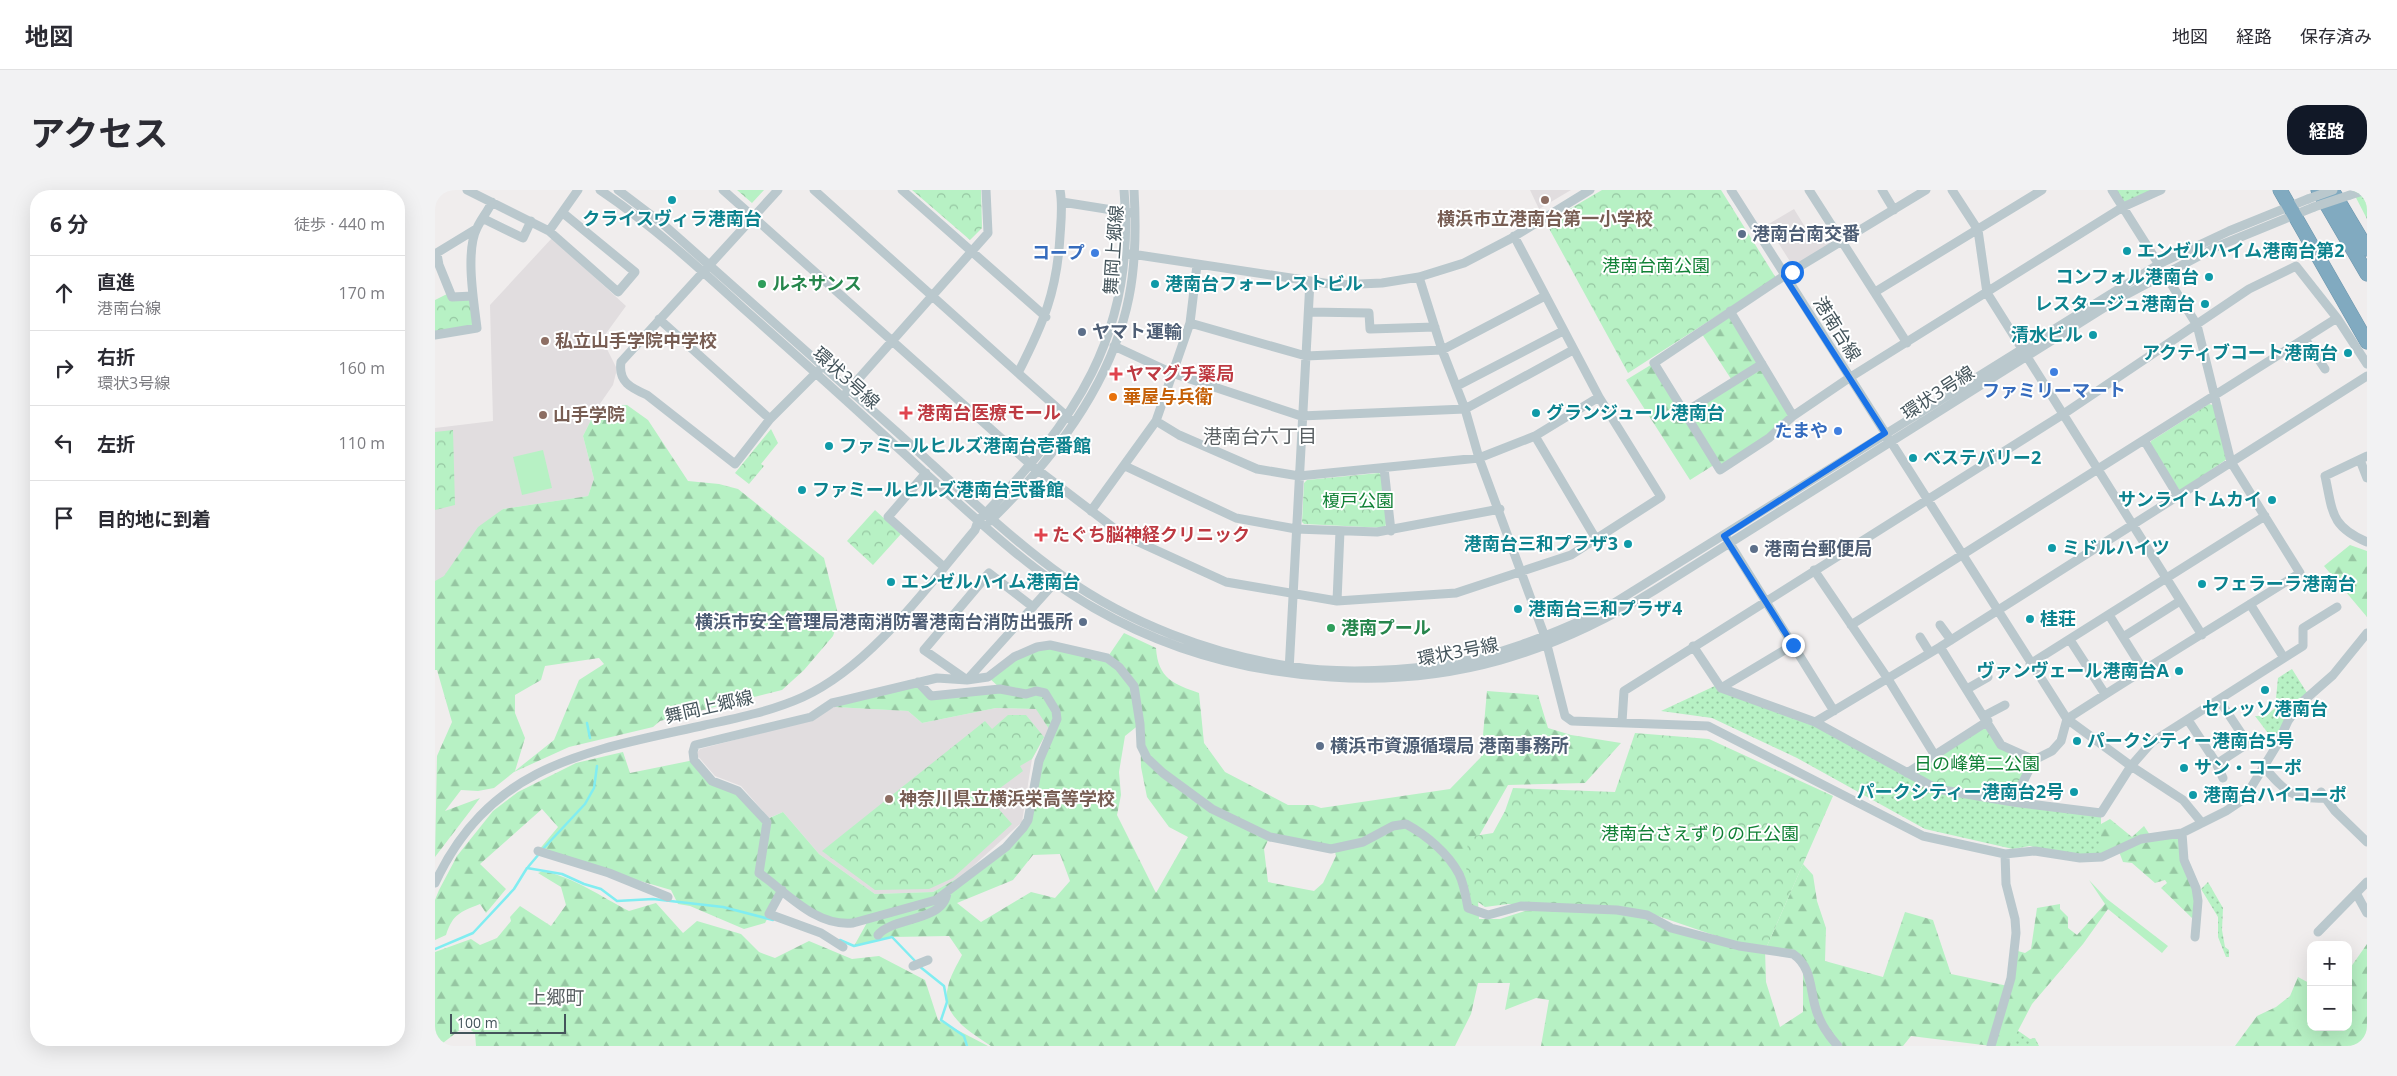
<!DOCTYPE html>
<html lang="ja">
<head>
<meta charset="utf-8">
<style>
  :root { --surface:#fff; --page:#f2f2f3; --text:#2b2b33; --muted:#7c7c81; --line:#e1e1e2; --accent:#111827 }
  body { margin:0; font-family:"Open Sans","Noto Sans JP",sans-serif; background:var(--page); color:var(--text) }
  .controls { position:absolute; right:15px; bottom:15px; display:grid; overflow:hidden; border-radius:10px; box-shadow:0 5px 20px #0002 }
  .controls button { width:45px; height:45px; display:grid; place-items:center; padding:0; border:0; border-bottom:1px solid var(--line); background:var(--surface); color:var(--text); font:25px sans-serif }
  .scale { position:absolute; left:15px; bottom:12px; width:116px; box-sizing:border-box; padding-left:5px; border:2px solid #44545b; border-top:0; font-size:14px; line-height:18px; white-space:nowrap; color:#44545b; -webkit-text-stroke:4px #fff; paint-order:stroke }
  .stop { position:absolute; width:15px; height:15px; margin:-11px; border:4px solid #1a73e8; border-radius:50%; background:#fff }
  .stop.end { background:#1a73e8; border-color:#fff; box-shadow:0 1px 5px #0008 }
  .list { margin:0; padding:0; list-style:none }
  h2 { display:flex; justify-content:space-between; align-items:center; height:65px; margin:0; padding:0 20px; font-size:21px }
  h2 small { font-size:16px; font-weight:400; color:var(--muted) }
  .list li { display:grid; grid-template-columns:32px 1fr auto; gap:15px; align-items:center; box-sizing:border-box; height:75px; padding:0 20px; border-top:1px solid var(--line) }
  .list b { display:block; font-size:19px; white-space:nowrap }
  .list p { margin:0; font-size:16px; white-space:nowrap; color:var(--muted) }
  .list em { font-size:16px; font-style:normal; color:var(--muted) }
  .icon { flex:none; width:28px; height:28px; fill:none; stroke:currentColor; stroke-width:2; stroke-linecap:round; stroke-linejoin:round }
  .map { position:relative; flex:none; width:1932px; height:856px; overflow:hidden; border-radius:20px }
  header { display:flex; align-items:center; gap:30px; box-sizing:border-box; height:70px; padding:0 25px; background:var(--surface); border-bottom:1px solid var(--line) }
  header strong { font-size:24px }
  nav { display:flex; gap:28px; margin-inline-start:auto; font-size:18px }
  .intro { display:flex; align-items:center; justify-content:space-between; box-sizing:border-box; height:120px; padding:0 30px }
  h1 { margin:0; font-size:35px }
  .button { padding:12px 22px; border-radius:20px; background:var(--accent); color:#fff; font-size:18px; font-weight:700 }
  main { display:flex; gap:30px; padding:0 30px }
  aside { flex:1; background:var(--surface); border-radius:20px; box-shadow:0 5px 20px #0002 }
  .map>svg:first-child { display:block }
</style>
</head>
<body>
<header>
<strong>地図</strong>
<nav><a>地図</a><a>経路</a><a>保存済み</a></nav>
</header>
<div class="intro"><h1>アクセス</h1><a class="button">経路</a></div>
<main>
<aside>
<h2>6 分<small>徒歩 · 440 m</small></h2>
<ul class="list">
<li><svg class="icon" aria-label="ahead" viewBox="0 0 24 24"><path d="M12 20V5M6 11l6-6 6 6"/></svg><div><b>直進</b><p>港南台線</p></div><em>170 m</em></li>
<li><svg class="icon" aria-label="right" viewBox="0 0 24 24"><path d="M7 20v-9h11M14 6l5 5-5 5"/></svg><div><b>右折</b><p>環状3号線</p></div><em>160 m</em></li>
<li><svg class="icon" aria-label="left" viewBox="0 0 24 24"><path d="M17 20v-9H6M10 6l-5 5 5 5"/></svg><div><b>左折</b></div><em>110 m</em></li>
<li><svg class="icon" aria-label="arrive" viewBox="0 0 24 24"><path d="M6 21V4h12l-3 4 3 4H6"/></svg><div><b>目的地に到着</b></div></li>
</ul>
</aside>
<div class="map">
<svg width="1932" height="856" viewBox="0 0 1932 856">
  <defs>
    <pattern id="grass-dots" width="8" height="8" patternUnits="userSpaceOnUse" patternTransform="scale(1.25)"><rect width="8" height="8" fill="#b7f1c4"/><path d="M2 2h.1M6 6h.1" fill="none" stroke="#96c6a2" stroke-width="1.8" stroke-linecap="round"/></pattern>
    <pattern id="forest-firs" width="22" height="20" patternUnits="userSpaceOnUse" patternTransform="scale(1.25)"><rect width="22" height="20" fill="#b7f1c4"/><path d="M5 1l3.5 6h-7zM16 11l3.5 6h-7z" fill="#96c6a2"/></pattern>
    <pattern id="park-crowns" width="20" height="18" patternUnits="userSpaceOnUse" patternTransform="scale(1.25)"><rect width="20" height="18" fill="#b7f1c4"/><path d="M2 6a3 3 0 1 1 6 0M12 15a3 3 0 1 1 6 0" fill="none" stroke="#96c6a2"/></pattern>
  </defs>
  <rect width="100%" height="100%" fill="#f0eded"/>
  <path fill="#e1dddf" d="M1095,0H1136L1104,19Z
    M1359,19L1375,45L1392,35L1401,48L1399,52L1362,75L1356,73L1332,35Z
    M117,48L191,116L167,149L182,179L178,195L162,218L148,246L159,289L153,306L68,319L9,387L0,392V238L58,231L55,115Z
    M399,517L473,521L487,533L561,518L602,519L614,539L597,569L587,632L526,687L498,702L440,704L384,664L348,622L334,628L306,596L280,586L261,564L265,559L376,530Z"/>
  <path fill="url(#grass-dots)" d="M1677,0H1726L1688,17Z
    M1857,479L1874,506L1842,555L1820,526H1831L1840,518L1843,488Z
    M1284,494L1380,532L1472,583L1666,627V663L1645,668L1595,656L1578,659L1490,639L1362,568L1277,528L1226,521Z
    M1773,692L1788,718L1787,740L1790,757L1794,760V767H1791L1783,747V727L1766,699Z
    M1582,840L1595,849L1600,848L1604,856H1575Z"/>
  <path fill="url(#forest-firs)" fill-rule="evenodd" d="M1917,0H1932V29Z
    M1295,121L1358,226L1285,280L1282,273L1255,290L1191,190L1219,173L1250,221L1298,192L1265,141Z
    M192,215L213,230L253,291L284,294L303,299L389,368L404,428L398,446L369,480L347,500L225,531L218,537L134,557L79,582L59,598L43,601L26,600L10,621L45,608L0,667L2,566L17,532L2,480H0V391L9,386L43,337L68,319L153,306L159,289L148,246L162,218ZM164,468L169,474L144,490L119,550L80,581L90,548L80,523V505L106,490L110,476Z
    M1915,355L1932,361V427L1889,376Z
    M689,443L721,458C723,489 739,494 764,503L769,553L790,582L853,615H878L886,618L1015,599L1046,567L1052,501L1103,505L1113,538L1136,545L1186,553L1150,593L1073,595L1040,653L1044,729H1065L1090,721L1182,720L1212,725L1236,738L1330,759L1331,792L1345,837L1368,822V783L1365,769L1339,761L1332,756L1368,674L1378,685L1382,711L1391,738L1390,771L1448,787L1470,722L1498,730L1516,784L1573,796L1579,760L1590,763L1596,759L1602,718L1625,714V719L1633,727V738L1642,745L1670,714L1654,690L1672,709L1733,756L1727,763L1673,719L1648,754L1597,814L1575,856H1556L1476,846L1468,856H1106L1114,810L1101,808L1070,820L1075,793H1043L1036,824L1020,856H556C537,843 505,826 513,797C515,786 522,775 527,765L514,746L457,747L419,756L434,729L418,733L382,727L347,700L330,733L309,739L255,716L243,714L236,700L103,661L123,637L107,619L45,674L71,699L51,723L45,714C25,722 18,724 11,745L0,750V710L4,700L22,666L58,621L83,602L141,573L188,562L195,583L259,570L277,591L303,601L330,630L348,622L384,664L440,704L498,702L568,663L591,632L614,539L601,519L561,518L487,533L473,521L399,517L406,511L485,492L497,506L565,498L553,487L579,467L615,455L672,468ZM705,534L706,577L712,607L734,637L753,647L721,703L682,625L686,605L684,582L690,546ZM836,644L899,657L901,666L888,693L879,701L833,692L829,659ZM625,664L635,691L620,708L596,702L546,732L522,713L578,690L598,665Z
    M1675,629L1697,647L1709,636L1717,648L1747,643V662L1761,698L1762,722L1757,728L1726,698L1732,693L1730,690L1720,693L1697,673L1688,672L1683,659L1666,663V634Z
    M108,681C140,688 165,706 194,721L221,713L248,743L262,731L306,744L324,762L340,768L374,751L417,769L444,766L490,790L503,830L553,856H41L40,843L30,836L4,856H0V762L36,749L45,755L62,748L76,731L75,727L85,716L116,736L131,715L126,697L103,683Z
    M1932,754V856H1800L1822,826L1841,817L1855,806L1863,787L1876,794V837H1913V781Z"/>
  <path fill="url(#park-crowns)" d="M302,0H329L317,13Z
    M477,0H546L547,38L535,50Z
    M1167,0H1286L1341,88L1193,183L1111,33Z
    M12,104L35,109L38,136L0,141V110Z
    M1774,214L1778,215L1792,269L1745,301L1715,255L1716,251Z
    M336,239L343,253L326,274L329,276L314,294L300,283Z
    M18,240L20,315L0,320V242Z
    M944,283L947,285L951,333L950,338L869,334L867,332L869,293L872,290Z
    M440,320L466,344L438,375L412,351Z
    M573,525H591L609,547L597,569L585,576L588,581L553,607L577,634L518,688L494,699L440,700L387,661L550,531L557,539Z
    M1553,531L1566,555L1599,570L1578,612L1502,599L1472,583Z
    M1200,543L1274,549L1398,606L1332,756L1299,752L1214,723L1106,714H1073L1050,717L1036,707L1031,685L1033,647L1058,643L1070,621L1078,598L1180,602Z"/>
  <path fill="#b7f1c4" d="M108,260L117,298L87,305L78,267Z"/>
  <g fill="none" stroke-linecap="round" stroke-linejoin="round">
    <path stroke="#81edf1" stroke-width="2.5" d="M152,533L155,548
      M107,660L150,614L159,598L162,576
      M93,677L104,664
      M405,750L419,756L457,747L481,772
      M0,759L38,743L79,699L92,678L127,684L149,694L166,699L182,711L218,709L288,717L338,730
      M484,776L509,796L512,812L506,830L529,846L532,856"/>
    <g stroke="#6c95ab" stroke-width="15">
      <path id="highway" d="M1845,0L1932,152
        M1883,0L1932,84
        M1897,0L1932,59"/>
    </g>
    <path stroke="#bac8cd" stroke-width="9" d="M32,0L114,41L143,0
      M165,0C217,35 263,77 309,119C370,173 430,227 489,282C541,329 598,383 659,418C732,460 812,482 896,487C1017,495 1118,463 1220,400L1683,109L1781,57L1879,17
      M183,0L228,34C306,104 385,173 463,243C516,291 571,346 629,387C694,433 775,464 853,476C901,484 959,481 1007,475C1061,467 1113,446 1163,423L1724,74L1794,41L1873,9
      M288,0L595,274L688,345L791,392L902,411L1021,403L1136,365L1226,307L1164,207
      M343,0L186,172C183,192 196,198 212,205L300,274L335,229L384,180
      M379,0L583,183
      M467,0L611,127
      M625,0C628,15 626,30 625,46C622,102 608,134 583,183L636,230
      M1296,0L1632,529L1626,551L1617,561L1599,570L1578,612
      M1374,0L1472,153
      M1447,0L1459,20
      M1491,0L1349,86L1219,173L1285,280L1334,248L1358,226L1414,188L1688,17L1726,0
      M1517,0L1543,40L1552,103L1767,445
      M1677,0L1762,135L1796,272L1865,383C1787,432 1709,479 1632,529L1696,576L1717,552L1849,468L1815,414
      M1915,5L1931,0
      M627,12L696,23
      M49,29L88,48L96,31
      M114,41L183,102L200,82L128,23
      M1079,46L1164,207L1100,246L1161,349
      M690,63L902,95L947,93L984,87L1029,73L1075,49L1155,0
      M0,64L41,39
      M2,64L4,75L17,107L38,106
      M984,87L1007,160L1030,219L1044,268L1110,447L1130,526L1137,531L1273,536L1488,646L1570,664L1600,661L1645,668L1667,667L1706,649L1747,643L1791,621L1809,609L1842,555L1853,531L1865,514L1898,485L1932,443
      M1440,102L1607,0
      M1295,121L1358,226
      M874,122L934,123L935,139L1000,137
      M224,129L335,229
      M755,133L871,166L1007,160L1110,106
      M0,145L42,138C39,113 30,61 42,38C46,29 53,21 57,12
      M1870,149L1890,179
      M679,156L737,183L866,226L1030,219L1138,160
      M1022,196L1128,141
      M411,203L553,43L551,0
      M1250,222L1327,174
      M721,231L744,245L822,279L864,286L1044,268L1100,246
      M1709,250L1743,306
      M1932,266L1890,286C1898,322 1895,336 1932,352
      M1925,270L1932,288
      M690,276L801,328L861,339L942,342L1065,319
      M949,278L956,341
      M491,283L453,327L509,377
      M656,321L721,231L755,133L762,75
      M555,331C617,271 677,193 694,107C701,72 701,35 699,0
      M1292,349L1399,521
      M1379,380L1453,489L1499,564
      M902,411L905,341
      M598,417L554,383L489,460L532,490L553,487L579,467L602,457L615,455L672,468L684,477L699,496L705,534L706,556L712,568L728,583L777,619L835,647L896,659L928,652L958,636L971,634C991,645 1013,663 1024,684C1029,694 1031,707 1033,718L1053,725L1086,716L1182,720L1212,725L1236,738L1304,756L1358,764C1376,776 1375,797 1380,816C1384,832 1392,844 1403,856
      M1674,425L1709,481
      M1416,435L1902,128
      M1505,435L1516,450
      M1485,447L1495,463
      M1688,447L1745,411
      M1635,450L1670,504
      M1258,456L1286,498L1358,455
      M1505,457L1566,555L1599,570
      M1849,468L1868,456V438L1902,417
      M1595,474L1830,326
      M854,481L875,91
      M483,492L496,506L565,499L591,504L601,501L610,503L621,521L622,529L604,571L593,630L588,638L571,657L501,710L418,733C381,737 352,703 324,683L332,632L303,601L277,591L259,570L258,562L260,555L376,527L397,513L406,511L502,488L532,490L623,389
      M1286,498L1380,532
      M1532,499L1553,487
      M1549,526L1570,515
      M1753,530L1780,571L1783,573L1812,554L1810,549L1784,510
      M1187,532L1189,501L1627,225L1814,99L1861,76L1902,128L1932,174
      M1780,571L1788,588
      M1829,577C1850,601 1857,610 1891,608
      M1472,583L1553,531
      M1886,602L1900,621L1932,652
      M1767,633L1748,610L1696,576L1666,623L1578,612L1502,599L1380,532L1505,457L1932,186
      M1747,643L1749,670L1761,698L1763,711L1760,747
      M103,661L174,683L233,707
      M0,693C56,573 154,561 270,535C303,528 337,521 368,507C436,476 492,397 540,340L543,331C639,233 702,144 689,0
      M347,700L334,724L386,743L408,757
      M1921,703L1932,723
      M1883,742L1932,692
      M443,745C456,727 510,732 512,702
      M478,776L493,770
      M1556,856L1576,788L1581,743L1580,729L1571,694L1570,664"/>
    <use href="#highway" stroke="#81aac0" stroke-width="14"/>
    <path stroke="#bac8cd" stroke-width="9" d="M1873,9L1898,0
      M1879,17L1915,5"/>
  </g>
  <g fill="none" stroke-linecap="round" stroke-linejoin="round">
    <path stroke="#1a73e8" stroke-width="6" d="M1357,82L1349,86L1450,243L1289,346L1358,455"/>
  </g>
  <g fill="#0f9aa8" stroke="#fff" stroke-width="2">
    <circle cx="237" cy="10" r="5"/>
    <circle cx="1692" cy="61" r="5"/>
    <circle cx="1774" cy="87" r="5"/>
    <circle cx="720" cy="94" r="5"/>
    <circle cx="1770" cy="114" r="5"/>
    <circle cx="1658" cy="145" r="5"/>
    <circle cx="1913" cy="163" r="5"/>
    <circle cx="1101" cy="223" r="5"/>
    <circle cx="394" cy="256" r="5"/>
    <circle cx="1478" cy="268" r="5"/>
    <circle cx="367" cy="300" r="5"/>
    <circle cx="1837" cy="310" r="5"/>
    <circle cx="1193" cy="354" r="5"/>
    <circle cx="1617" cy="358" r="5"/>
    <circle cx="456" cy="392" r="5"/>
    <circle cx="1767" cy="394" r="5"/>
    <circle cx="1083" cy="419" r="5"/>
    <circle cx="1595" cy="429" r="5"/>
    <circle cx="1744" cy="481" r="5"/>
    <circle cx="1830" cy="500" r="5"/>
    <circle cx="1642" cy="551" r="5"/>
    <circle cx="1749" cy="578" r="5"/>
    <circle cx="1639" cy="602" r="5"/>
    <circle cx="1758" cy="605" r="5"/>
  </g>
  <g fill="#8d6e63" stroke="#fff" stroke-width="2">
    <circle cx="1110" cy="10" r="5"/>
    <circle cx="110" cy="151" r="5"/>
    <circle cx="108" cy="225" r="5"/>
    <circle cx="454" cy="609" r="5"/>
  </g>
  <g fill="#5c6f8a" stroke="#fff" stroke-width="2">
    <circle cx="1307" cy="44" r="5"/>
    <circle cx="647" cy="142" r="5"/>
    <circle cx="1319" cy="359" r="5"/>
    <circle cx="648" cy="432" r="5"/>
    <circle cx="885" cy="556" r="5"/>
  </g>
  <g fill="#3f7fe0" stroke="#fff" stroke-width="2">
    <circle cx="660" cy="63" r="5"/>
    <circle cx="1619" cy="182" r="5"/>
    <circle cx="1403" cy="241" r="5"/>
  </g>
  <g fill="#2e9e5b" stroke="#fff" stroke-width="2">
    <circle cx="327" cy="94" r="5"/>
    <circle cx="896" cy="438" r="5"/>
  </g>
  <g fill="#e0444e" stroke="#fff" stroke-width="2">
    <path d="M678.5 176.5h5v5h5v5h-5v5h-5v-5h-5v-5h5z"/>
    <path d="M468.5 215.5h5v5h5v5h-5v5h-5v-5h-5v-5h5z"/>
    <path d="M603.5 337.5h5v5h5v5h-5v5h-5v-5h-5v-5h5z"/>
  </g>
  <circle fill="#e8710a" stroke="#fff" stroke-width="2" cx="678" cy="207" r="5"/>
  <g text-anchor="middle" stroke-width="4" stroke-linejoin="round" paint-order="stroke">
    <g font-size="18" font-weight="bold" fill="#0d838f" stroke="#fff" text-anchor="start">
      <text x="237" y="35" text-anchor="middle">クライスヴィラ港南台</text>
      <text x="1702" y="67">エンゼルハイム港南台第2</text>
      <text x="1764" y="93" text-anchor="end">コンフォル港南台</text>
      <text x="730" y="100">港南台フォーレストビル</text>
      <text x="1760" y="120" text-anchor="end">レスタージュ港南台</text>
      <text x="1648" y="151" text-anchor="end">清水ビル</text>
      <text x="1903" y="169" text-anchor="end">アクティブコート港南台</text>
      <text x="1111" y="229">グランジュール港南台</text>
      <text x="404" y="262">ファミールヒルズ港南台壱番館</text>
      <text x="1488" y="274">べステバリー2</text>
      <text x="377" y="306">ファミールヒルズ港南台弐番館</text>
      <text x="1827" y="316" text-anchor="end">サンライトムカイ</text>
      <text x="1183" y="360" text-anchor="end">港南台三和プラザ3</text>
      <text x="1627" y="364">ミドルハイツ</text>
      <text x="466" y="398">エンゼルハイム港南台</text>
      <text x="1777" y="400">フェラーラ港南台</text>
      <text x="1093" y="425">港南台三和プラザ4</text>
      <text x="1605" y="435">桂荘</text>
      <text x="1734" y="487" text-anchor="end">ヴァンヴェール港南台A</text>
      <text x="1830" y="525" text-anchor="middle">セレッソ港南台</text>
      <text x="1652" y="557">パークシティー港南台5号</text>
      <text x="1759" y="584">サン・コーポ</text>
      <text x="1629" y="608" text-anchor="end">パークシティー港南台2号</text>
      <text x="1768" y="611">港南台ハイコーポ</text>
    </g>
    <g font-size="18" font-weight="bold" fill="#785e54" stroke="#fff" text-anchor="start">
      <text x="1110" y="35" text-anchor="middle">横浜市立港南台第一小学校</text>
      <text x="120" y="157">私立山手学院中学校</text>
      <text x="118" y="231">山手学院</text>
      <text x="464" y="615">神奈川県立横浜栄高等学校</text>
    </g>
    <g font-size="18" font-weight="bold" fill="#4e5e75" stroke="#fff" text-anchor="start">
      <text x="1317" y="50">港南台南交番</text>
      <text x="657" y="148">ヤマト運輸</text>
      <text x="1329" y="365">港南台郵便局</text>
      <text x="638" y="438" text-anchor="end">横浜市安全管理局港南消防署港南台消防出張所</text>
      <text x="895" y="562">横浜市資源循環局 港南事務所</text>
    </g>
    <g font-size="18" fill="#44545b" stroke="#fff">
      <text transform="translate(679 60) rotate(-86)" y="6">舞岡上郷線</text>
      <text transform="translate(1402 139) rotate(58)" y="6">港南台線</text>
      <text transform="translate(411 188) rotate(42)" y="6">環状3号線</text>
      <text transform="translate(1503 203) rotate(-33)" y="6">環状3号線</text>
      <text transform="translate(1023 462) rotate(-11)" y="6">環状3号線</text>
      <text transform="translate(274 517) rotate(-13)" y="6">舞岡上郷線</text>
    </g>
    <g font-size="18" font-weight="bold" fill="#366cbe" stroke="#fff" text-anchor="end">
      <text x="650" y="69">コープ</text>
      <text x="1619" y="207" text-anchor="middle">ファミリーマート</text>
      <text x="1393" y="247">たまや</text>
    </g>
    <g font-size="18" fill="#118136" stroke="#fff">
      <text x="1221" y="82">港南台南公園</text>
      <text x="923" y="317">榎戸公園</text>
      <text x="1542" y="580">日の峰第二公園</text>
      <text x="1265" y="650">港南台さえずりの丘公園</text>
    </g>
    <g font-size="18" font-weight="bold" fill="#27864d" stroke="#fff" text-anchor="start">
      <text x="337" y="100">ルネサンス</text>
      <text x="906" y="444">港南プール</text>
    </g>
    <g font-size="18" font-weight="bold" fill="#be3a42" stroke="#fff" text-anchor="start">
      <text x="691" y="190">ヤマグチ薬局</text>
      <text x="482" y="229">港南台医療モール</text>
      <text x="617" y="351">たぐち脳神経クリニック</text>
    </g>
    <g font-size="18" font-weight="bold" fill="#c56008" stroke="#fff" text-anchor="start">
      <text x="688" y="213">華屋与兵衛</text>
    </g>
    <g font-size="19" fill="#595f62" stroke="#fff">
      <text x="825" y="253">港南台六丁目</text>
      <text x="121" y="814">上郷町</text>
    </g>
  </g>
</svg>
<div class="controls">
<button>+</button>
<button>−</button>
</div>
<div class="scale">100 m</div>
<div class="stop" style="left:1357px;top:82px"></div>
<div class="stop end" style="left:1358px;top:455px"></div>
</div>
</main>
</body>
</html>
